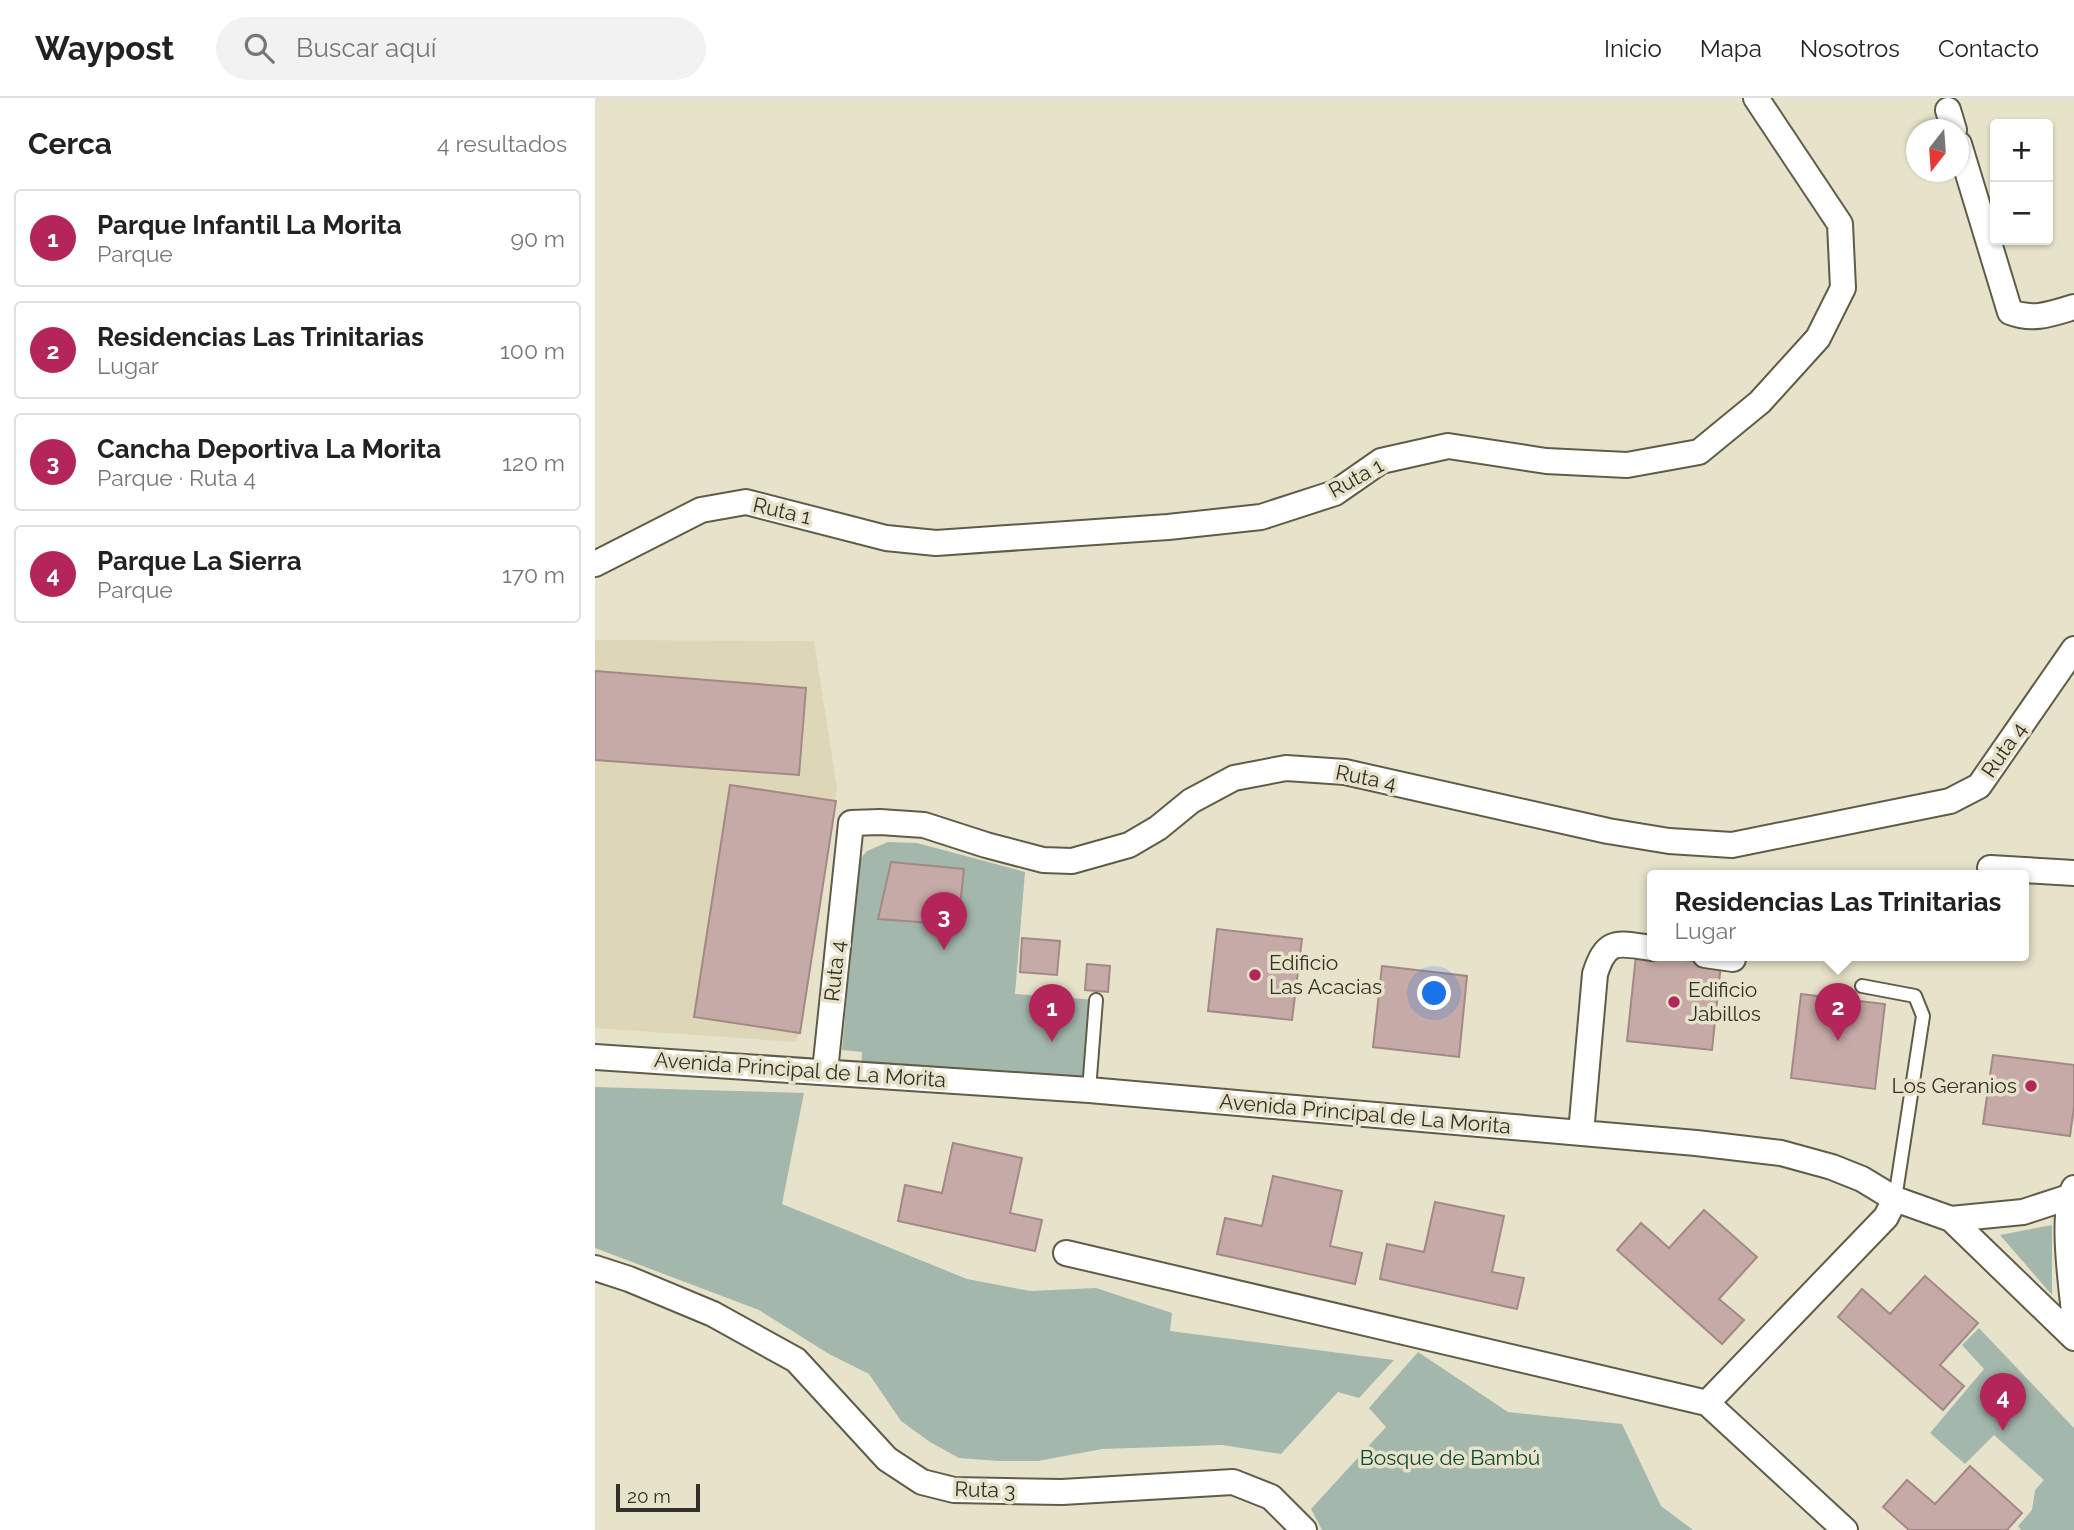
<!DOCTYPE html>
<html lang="es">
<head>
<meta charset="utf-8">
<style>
  :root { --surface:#fff; --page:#f2f2f2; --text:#222; --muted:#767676; --line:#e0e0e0; --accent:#b4255a }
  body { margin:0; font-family:Raleway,sans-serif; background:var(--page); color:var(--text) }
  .controls { position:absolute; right:21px; top:21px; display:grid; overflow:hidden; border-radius:7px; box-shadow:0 2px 5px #0004 }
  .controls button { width:63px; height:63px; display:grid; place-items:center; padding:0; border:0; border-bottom:2px solid var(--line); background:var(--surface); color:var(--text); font:35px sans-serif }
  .compass { position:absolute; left:1311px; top:21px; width:63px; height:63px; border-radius:50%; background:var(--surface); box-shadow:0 2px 5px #0004; rotate:197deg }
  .scale { position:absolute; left:21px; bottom:18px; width:84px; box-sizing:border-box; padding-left:7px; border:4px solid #333127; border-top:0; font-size:19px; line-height:24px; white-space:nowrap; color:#333127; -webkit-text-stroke:5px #e7e3ca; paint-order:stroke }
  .you { position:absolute; left:840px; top:896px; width:24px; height:24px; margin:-18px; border:5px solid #fff; border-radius:50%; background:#1a73e8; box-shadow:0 0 0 10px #1a73e833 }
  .badge { display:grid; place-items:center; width:46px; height:46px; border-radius:50%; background:var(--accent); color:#fff; font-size:23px; font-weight:700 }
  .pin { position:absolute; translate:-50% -58px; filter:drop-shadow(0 2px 4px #0008) }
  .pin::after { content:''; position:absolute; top:37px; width:24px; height:21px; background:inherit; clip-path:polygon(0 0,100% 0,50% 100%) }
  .popup { position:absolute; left:1052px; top:772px; width:382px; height:91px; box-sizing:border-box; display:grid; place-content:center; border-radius:7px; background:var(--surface); filter:drop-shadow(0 2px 5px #0005); font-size:23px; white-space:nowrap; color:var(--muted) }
  .popup b { font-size:26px; color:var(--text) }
  .popup::after { content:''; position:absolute; left:50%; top:100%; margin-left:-14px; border:14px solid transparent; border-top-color:var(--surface) }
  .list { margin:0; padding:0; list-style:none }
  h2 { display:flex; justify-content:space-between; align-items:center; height:91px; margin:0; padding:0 28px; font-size:30px }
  h2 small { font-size:23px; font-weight:400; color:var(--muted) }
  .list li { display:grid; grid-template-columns:46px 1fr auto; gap:21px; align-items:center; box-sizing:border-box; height:98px; margin:0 14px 14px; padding:0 14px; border:2px solid var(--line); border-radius:7px }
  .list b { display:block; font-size:26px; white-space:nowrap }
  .list p { margin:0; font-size:23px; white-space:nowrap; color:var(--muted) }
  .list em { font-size:23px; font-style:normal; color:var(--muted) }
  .icon { flex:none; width:38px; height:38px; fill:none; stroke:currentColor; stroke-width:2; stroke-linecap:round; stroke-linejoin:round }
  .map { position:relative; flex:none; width:1479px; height:1432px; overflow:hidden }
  header { display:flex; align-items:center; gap:42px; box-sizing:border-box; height:98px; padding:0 35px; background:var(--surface); border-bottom:2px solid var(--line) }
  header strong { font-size:33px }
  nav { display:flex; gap:38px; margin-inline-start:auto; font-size:24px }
  .search { width:490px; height:63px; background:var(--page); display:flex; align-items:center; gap:18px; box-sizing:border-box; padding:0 24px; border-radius:38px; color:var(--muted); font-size:26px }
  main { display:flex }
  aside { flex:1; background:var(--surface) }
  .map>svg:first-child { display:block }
</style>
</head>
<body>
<header>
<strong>Waypost</strong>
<div class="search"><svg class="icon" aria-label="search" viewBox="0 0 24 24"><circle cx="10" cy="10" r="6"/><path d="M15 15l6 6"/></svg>Buscar aquí</div>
<nav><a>Inicio</a><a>Mapa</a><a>Nosotros</a><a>Contacto</a></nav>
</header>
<main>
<aside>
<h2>Cerca<small>4 resultados</small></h2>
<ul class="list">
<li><span class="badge">1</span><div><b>Parque Infantil La Morita</b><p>Parque</p></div><em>90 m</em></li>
<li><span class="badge">2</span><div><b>Residencias Las Trinitarias</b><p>Lugar</p></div><em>100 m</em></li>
<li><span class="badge">3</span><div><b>Cancha Deportiva La Morita</b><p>Parque · Ruta 4</p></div><em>120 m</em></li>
<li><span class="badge">4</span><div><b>Parque La Sierra</b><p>Parque</p></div><em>170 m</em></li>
</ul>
</aside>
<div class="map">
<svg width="1479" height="1432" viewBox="0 0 1479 1432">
  <rect width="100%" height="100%" fill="#e7e3ca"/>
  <path fill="#ddd7b7" d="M0,542L219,543L242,690L205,935L200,944L0,930Z"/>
  <path fill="#a4b7ad" d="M293,744L322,745L430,774L420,896L501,902L494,992L266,976L267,954L247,952L264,762L272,753Z
    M0,989L209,995L187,1106L372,1181L435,1193L501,1190L577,1215L575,1233L799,1262L764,1300L743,1294L686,1356L627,1347L507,1351L443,1363H403L364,1360L335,1344L306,1323L274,1276L234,1256L164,1212L0,1150Z
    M1457,1127V1197L1405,1137Z
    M1384,1230L1479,1330V1432H1426L1423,1428L1437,1412L1440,1392L1449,1382L1399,1337L1370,1366L1335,1335L1389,1271L1367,1247Z
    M823,1254L913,1314L1027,1326L1066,1408L1098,1432H727L716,1411L791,1329L774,1310Z"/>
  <path fill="#c6aaa7" stroke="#a38986" stroke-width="2" d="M0,573L211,590L204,677L0,662Z
    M135,687L241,703L205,935L99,919Z
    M296,764L369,771L363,827L283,821Z
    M622,831L707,841L697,922L613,913Z
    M427,840L465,843L462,877L425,874Z
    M1041,857L1126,866L1117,952L1032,943Z
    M492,866L515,868L513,894L490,892Z
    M787,868L872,878L864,959L778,949Z
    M1206,896L1290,906L1280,991L1196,980Z
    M1398,957L1479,967V1009L1475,1038L1388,1026Z
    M358,1045L427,1060L415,1115L447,1122L440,1153L303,1123L310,1087L347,1095Z
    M678,1078L747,1093L735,1148L767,1155L760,1186L622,1156L630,1120L667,1128Z
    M840,1104L909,1118L897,1174L929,1180L922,1211L785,1181L792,1146L829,1154Z
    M1109,1112L1162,1159L1124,1201L1149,1222L1127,1246L1022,1152L1046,1125L1074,1150Z
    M1330,1178L1383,1225L1345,1267L1369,1288L1348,1312L1243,1219L1267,1191L1295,1216Z
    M1375,1368L1427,1415L1412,1432H1314L1288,1409L1312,1382L1340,1406Z"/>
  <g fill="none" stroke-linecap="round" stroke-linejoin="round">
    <g stroke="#605c47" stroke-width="16">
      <path id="lane" d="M1267,888L1320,898L1328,918L1300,1101
        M494,992L501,902"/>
    </g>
    <g stroke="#605c47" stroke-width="28">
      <path id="street" d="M1353,12L1359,32
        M1364,46L1415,214C1438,223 1456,216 1479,209
        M0,466L106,412L151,404L291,440L341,445L573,429L666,419L740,395L786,363L853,348L951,363L1032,367L1104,354L1165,304L1223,240L1248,190L1245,126L1161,0
        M1395,770L1479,775
        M1110,857L1138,861
        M0,959L494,992L1101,1045L1186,1055L1237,1069L1267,1081L1300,1101L1356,1121L1479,1240
        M230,973L256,725L285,724L329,727L391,747L448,762L477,763L534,747L563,730L596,703L639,680L691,670L750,674L1013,733L1074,743L1137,747L1355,703L1384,688L1479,551
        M986,1035L1000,876C1012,838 1024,846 1058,850
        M1479,1090C1466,1113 1476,1186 1479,1214
        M1356,1121L1428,1114L1474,1099
        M471,1155L1112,1305L1291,1119L1300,1101
        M0,1170L34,1181L118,1216L201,1262L292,1361L327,1384L359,1392L467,1394L638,1384L676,1399L709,1432
        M1112,1305L1250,1432"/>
    </g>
    <use href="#lane" stroke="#fff" stroke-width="12"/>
    <use href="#street" stroke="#fff" stroke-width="24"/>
  </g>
  <g fill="#b4255a" stroke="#e7e3ca" stroke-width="2.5">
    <circle cx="660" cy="877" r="7"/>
    <circle cx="1079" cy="904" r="7"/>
    <circle cx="1436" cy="988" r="7"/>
  </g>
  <g text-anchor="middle" stroke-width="7" stroke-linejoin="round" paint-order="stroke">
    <g font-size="21" fill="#333127" stroke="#e7e3ca">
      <text transform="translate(761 380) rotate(-29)" y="7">Ruta 1</text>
      <text transform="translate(187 413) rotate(13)" y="7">Ruta 1</text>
      <text transform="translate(1409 652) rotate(-55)" y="7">Ruta 4</text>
      <text transform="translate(771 680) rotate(11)" y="7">Ruta 4</text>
      <text transform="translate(240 873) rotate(-84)" y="7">Ruta 4</text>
      <text transform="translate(205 972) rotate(4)" y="7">Avenida Principal de La Morita</text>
      <text transform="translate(770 1016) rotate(5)" y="7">Avenida Principal de La Morita</text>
      <text transform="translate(390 1392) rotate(2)" y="7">Ruta 3</text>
    </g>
    <g font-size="21" fill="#333127" stroke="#e7e3ca" text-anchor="start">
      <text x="674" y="872">Edificio<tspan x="674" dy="24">Las Acacias</tspan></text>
      <text x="1093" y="899">Edificio<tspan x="1093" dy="24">Jabillos</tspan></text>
      <text x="1422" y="995" text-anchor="end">Los Geranios</text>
    </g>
    <g font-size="21" fill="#0b4932" stroke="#e7e3ca">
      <text x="855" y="1367">Bosque de Bambú</text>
    </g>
  </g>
</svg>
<div class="controls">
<button>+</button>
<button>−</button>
</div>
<svg class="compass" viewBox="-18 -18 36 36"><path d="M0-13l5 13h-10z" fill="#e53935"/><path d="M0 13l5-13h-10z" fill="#767676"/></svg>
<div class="scale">20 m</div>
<div class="you"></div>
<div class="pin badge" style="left:457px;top:944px">1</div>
<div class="pin badge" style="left:1243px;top:943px">2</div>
<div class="popup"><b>Residencias Las Trinitarias</b>Lugar</div>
<div class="pin badge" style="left:349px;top:852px">3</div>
<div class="pin badge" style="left:1408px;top:1333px">4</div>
</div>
</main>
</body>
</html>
